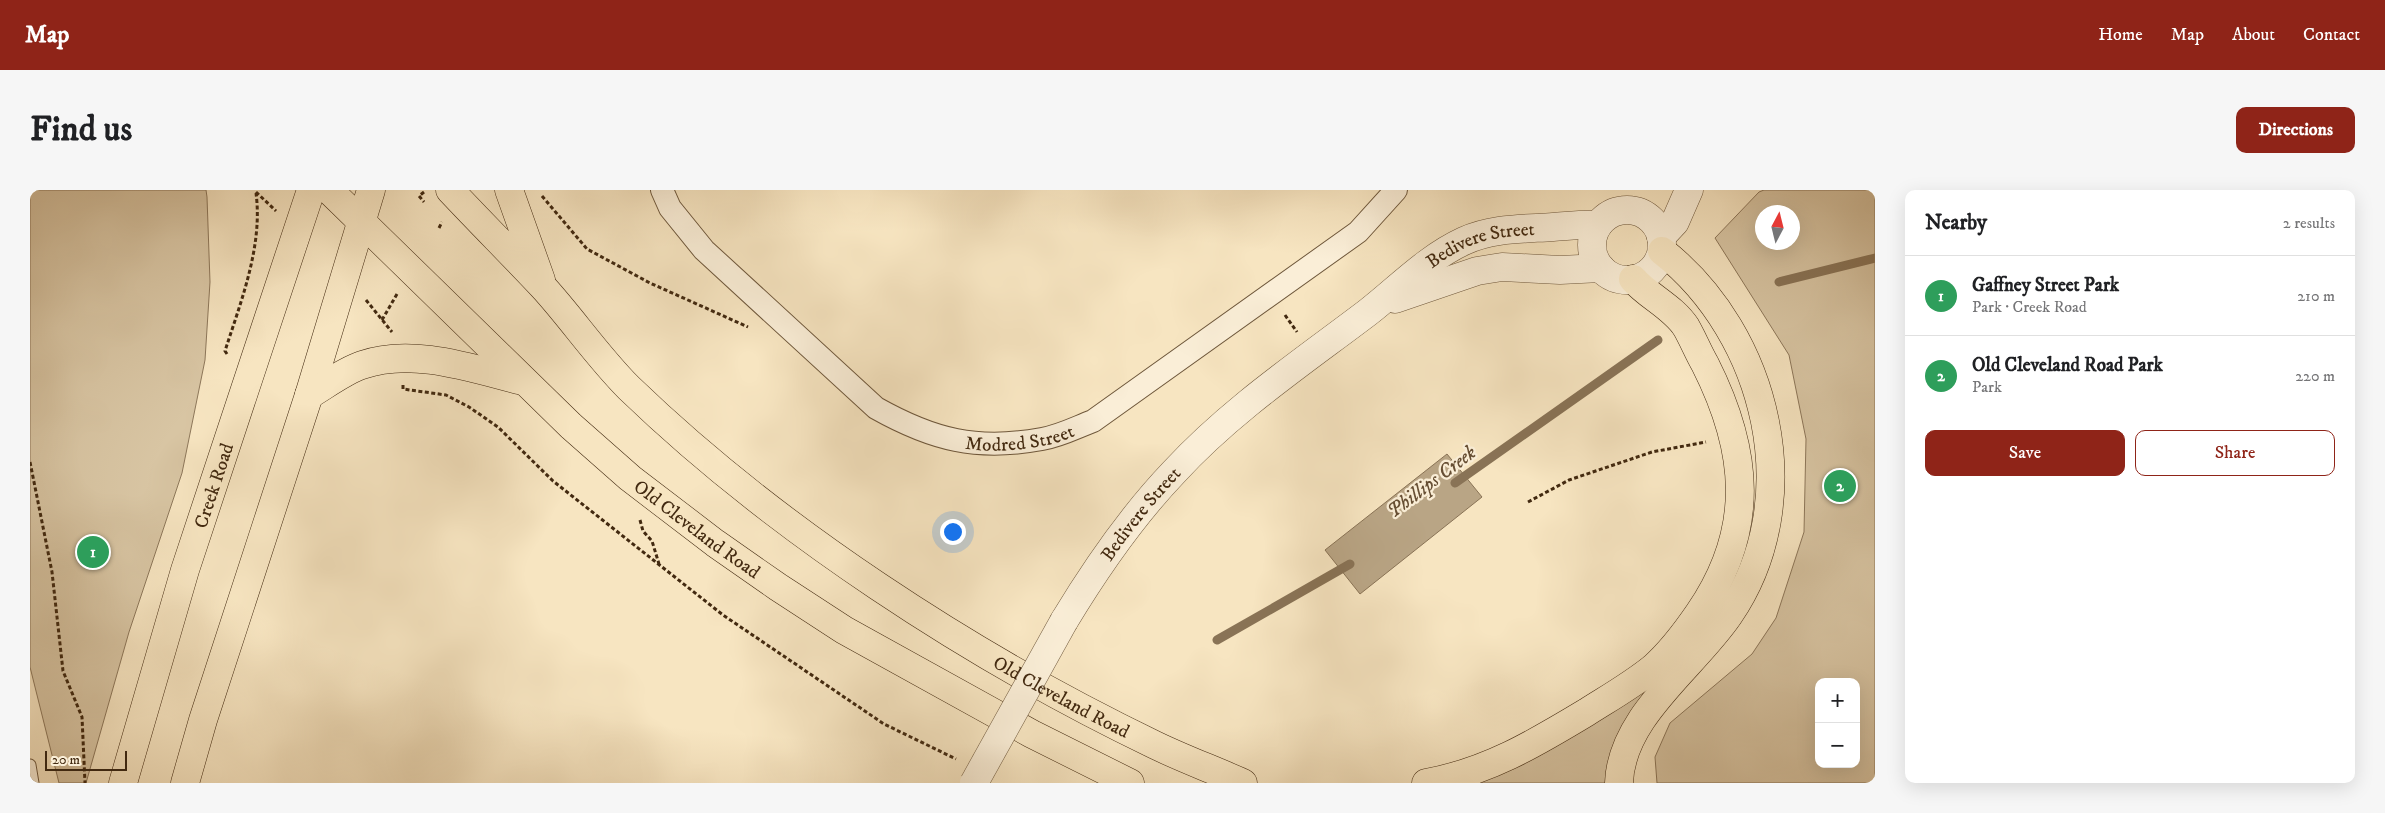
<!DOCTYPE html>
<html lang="en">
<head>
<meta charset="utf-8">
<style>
  :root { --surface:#fff; --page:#f6f6f6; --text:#202124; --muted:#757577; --line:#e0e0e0; --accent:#8f2418 }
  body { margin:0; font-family:"IM FELL DW Pica",serif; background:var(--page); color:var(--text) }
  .controls { position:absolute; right:15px; bottom:15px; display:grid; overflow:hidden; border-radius:10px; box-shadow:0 5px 20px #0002 }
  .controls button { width:45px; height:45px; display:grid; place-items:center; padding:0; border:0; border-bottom:1px solid var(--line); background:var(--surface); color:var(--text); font:25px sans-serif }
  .compass { position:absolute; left:1725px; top:15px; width:45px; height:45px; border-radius:50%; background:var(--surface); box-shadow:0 5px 20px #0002; rotate:7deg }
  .scale { position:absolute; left:15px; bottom:12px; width:82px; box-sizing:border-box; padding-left:5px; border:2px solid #422910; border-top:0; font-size:14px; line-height:18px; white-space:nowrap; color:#422910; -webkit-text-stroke:4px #faeed7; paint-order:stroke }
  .you { position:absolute; left:922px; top:341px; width:18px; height:18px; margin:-12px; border:4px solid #fff; border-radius:50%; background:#1a73e8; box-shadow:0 0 0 8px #1a73e833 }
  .badge { display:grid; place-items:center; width:32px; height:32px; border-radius:50%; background:var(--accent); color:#fff; font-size:16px; font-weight:700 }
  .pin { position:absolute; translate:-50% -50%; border:2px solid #fff; box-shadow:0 1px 5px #0006 }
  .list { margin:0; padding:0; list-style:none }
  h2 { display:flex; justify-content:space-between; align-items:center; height:65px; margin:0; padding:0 20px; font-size:21px }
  h2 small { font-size:16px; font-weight:400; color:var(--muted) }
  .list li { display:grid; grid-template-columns:32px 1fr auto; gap:15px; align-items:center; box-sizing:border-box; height:80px; padding:0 20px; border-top:1px solid var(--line) }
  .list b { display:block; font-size:19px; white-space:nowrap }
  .list p { margin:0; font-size:16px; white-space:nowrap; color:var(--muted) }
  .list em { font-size:16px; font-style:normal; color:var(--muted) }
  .actions { display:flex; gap:10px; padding:15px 20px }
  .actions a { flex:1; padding:11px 0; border:1px solid var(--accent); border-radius:10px; text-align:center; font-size:18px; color:var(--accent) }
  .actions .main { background:var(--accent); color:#fff }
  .map { position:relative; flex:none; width:1845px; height:593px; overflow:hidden; border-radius:10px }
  header { display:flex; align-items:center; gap:30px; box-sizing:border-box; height:70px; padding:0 25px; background:var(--accent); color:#fff }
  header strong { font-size:24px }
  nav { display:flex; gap:28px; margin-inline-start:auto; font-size:18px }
  .intro { display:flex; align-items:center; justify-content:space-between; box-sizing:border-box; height:120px; padding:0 30px }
  h1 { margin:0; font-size:35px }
  .button { padding:12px 22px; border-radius:10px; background:var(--accent); color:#fff; font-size:18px; font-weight:700 }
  main { display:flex; gap:30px; padding:0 30px }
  aside { flex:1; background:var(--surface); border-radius:10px; box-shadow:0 5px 20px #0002 }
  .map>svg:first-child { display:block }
</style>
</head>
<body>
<header>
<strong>Map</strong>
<nav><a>Home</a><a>Map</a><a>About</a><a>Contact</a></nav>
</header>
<div class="intro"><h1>Find us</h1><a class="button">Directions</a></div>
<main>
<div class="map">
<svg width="1845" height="593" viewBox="0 0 1845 593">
  <rect width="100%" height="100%" fill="#f7e5c1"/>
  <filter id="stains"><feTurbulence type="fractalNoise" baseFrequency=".004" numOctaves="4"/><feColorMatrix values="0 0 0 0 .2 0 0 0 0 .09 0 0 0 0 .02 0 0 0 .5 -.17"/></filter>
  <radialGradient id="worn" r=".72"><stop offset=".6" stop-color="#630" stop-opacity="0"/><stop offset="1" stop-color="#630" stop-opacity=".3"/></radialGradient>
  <path fill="#d8c5a3" stroke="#8d775a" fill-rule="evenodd" d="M0,0H176L177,7L180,92L175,170L152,283L99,442L56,593H29L0,477Z
    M1734,0H1845V593H1627L1625,567L1640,533L1722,464L1746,428L1774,342L1776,249L1759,165L1685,48L1729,2ZM1732,22H1762V52H1732ZM1789,492H1826V574H1789Z
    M1619,491L1627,503L1579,593H1443Z"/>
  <path fill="#b9a585" stroke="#897356" d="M1417,264L1452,307L1330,404L1295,360Z"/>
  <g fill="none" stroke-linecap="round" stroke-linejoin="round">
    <path stroke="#897356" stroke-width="9" d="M1749,92L1845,68
      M1425,293L1628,150
      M1187,450L1320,374"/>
    <g stroke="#6f583c" stroke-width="13">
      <path id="service" d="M0,575L3,593"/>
    </g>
    <g stroke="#6f583c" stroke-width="24">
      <g id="minor">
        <path id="s1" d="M632,0L640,18L674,60L846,218C903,250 947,261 1012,249C1030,246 1047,237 1063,231L1328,42L1366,0"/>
      </g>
    </g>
    <g stroke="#6f583c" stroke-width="29">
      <g id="tertiary">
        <circle cx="1597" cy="55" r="35"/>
        <path d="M1631,47L1645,32L1659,0"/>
        <path d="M1365,109L1447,81L1472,77L1530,80L1571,78"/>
        <path id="s2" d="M1034,431C1066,378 1101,327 1144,282C1200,221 1271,173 1337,123C1368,99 1397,68 1434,51C1462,38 1493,39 1523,37C1539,36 1552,34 1568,35"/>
      </g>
    </g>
    <g stroke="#422910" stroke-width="29">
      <g id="primary">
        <path id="s3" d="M93,593L155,380L281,0"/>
        <path d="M155,593L173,530L279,205L341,0"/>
      </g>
    </g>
    <g stroke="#422910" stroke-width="29">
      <g id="trunk">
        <path id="s4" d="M299,0L541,236L600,288L685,353L748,397L814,440L1002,544L1100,593"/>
        <path id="s5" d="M420,0C451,33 483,65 514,98C543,130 568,167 599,198C745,339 942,467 1125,555C1154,569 1184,580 1213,593"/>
        <path d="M479,0L511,90"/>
        <path d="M279,205C296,195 314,181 332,175C383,157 444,179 493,191"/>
        <path d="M1396,593C1457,582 1504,554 1557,522C1579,508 1602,495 1623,478C1640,463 1656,442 1669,423C1726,340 1719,261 1675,174C1668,162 1663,149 1656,137C1643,117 1619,107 1603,89"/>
        <path d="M1589,593C1591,526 1664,477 1699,425C1778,310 1738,144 1632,61"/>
      </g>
    </g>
    <path stroke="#422910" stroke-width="3" stroke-dasharray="4 2.5" stroke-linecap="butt" d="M226,2L246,21
      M394,2L389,6L394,12
      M512,6L557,59L620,93L718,137
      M409,38L412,32
      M336,110L362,142
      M1255,125L1267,142
      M352,130L367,104
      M197,164L195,161C211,111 233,56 226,3
      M373,195V199L416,205L439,217L468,237L523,291L693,425L854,534L926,569
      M0,272L22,382L33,481L52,527L55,593
      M1498,312L1539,290L1622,262L1676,252
      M610,330L613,341L622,351L629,374"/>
    <use href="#service" stroke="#faeed7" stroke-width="11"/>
    <use href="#minor" stroke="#faeed7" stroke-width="22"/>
    <use href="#tertiary" stroke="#faeed7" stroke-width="28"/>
    <use href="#primary" stroke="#f7e5c1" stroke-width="28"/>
    <use href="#trunk" stroke="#f7e5c1" stroke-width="28"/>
    <g stroke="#6f583c" stroke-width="29" stroke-linecap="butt">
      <path id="tertiary-bridge" d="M944,593L1034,431"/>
    </g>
    <use href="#tertiary-bridge" stroke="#faeed7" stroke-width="28"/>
  </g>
  <g text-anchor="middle" stroke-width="4.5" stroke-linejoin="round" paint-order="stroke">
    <g font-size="19" fill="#422910" stroke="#faeed7">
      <text dy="7" stroke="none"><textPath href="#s2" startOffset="572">Bedivere Street</textPath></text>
      <text dy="7" stroke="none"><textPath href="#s1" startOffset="458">Modred Street</textPath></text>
      <text dy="7" stroke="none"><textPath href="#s3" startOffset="311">Creek Road</textPath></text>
      <text dy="7" stroke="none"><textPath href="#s2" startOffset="132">Bedivere Street</textPath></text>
      <text dy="7" stroke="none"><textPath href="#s4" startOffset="501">Old Cleveland Road</textPath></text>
      <text dy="7" stroke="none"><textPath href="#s5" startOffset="800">Old Cleveland Road</textPath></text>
    </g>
    <g font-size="20" font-style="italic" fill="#664e33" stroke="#faeed7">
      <text transform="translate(1401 291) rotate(-37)" y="7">Phillips Creek</text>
    </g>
  </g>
  <rect width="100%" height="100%" filter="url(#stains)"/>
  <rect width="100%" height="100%" fill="url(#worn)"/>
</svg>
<div class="controls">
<button>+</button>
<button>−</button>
</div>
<svg class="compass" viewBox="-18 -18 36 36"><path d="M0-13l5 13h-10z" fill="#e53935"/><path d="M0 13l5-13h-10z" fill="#757577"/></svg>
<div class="scale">20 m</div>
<div class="you"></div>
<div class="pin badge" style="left:63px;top:362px;background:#2e9e5b">1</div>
<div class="pin badge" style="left:1810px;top:296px;background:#2e9e5b">2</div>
</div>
<aside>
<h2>Nearby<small>2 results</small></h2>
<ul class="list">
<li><span class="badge" style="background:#2e9e5b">1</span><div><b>Gaffney Street Park</b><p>Park · Creek Road</p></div><em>210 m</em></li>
<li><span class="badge" style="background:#2e9e5b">2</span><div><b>Old Cleveland Road Park</b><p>Park</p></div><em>220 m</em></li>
</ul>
<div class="actions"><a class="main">Save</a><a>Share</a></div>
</aside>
</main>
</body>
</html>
